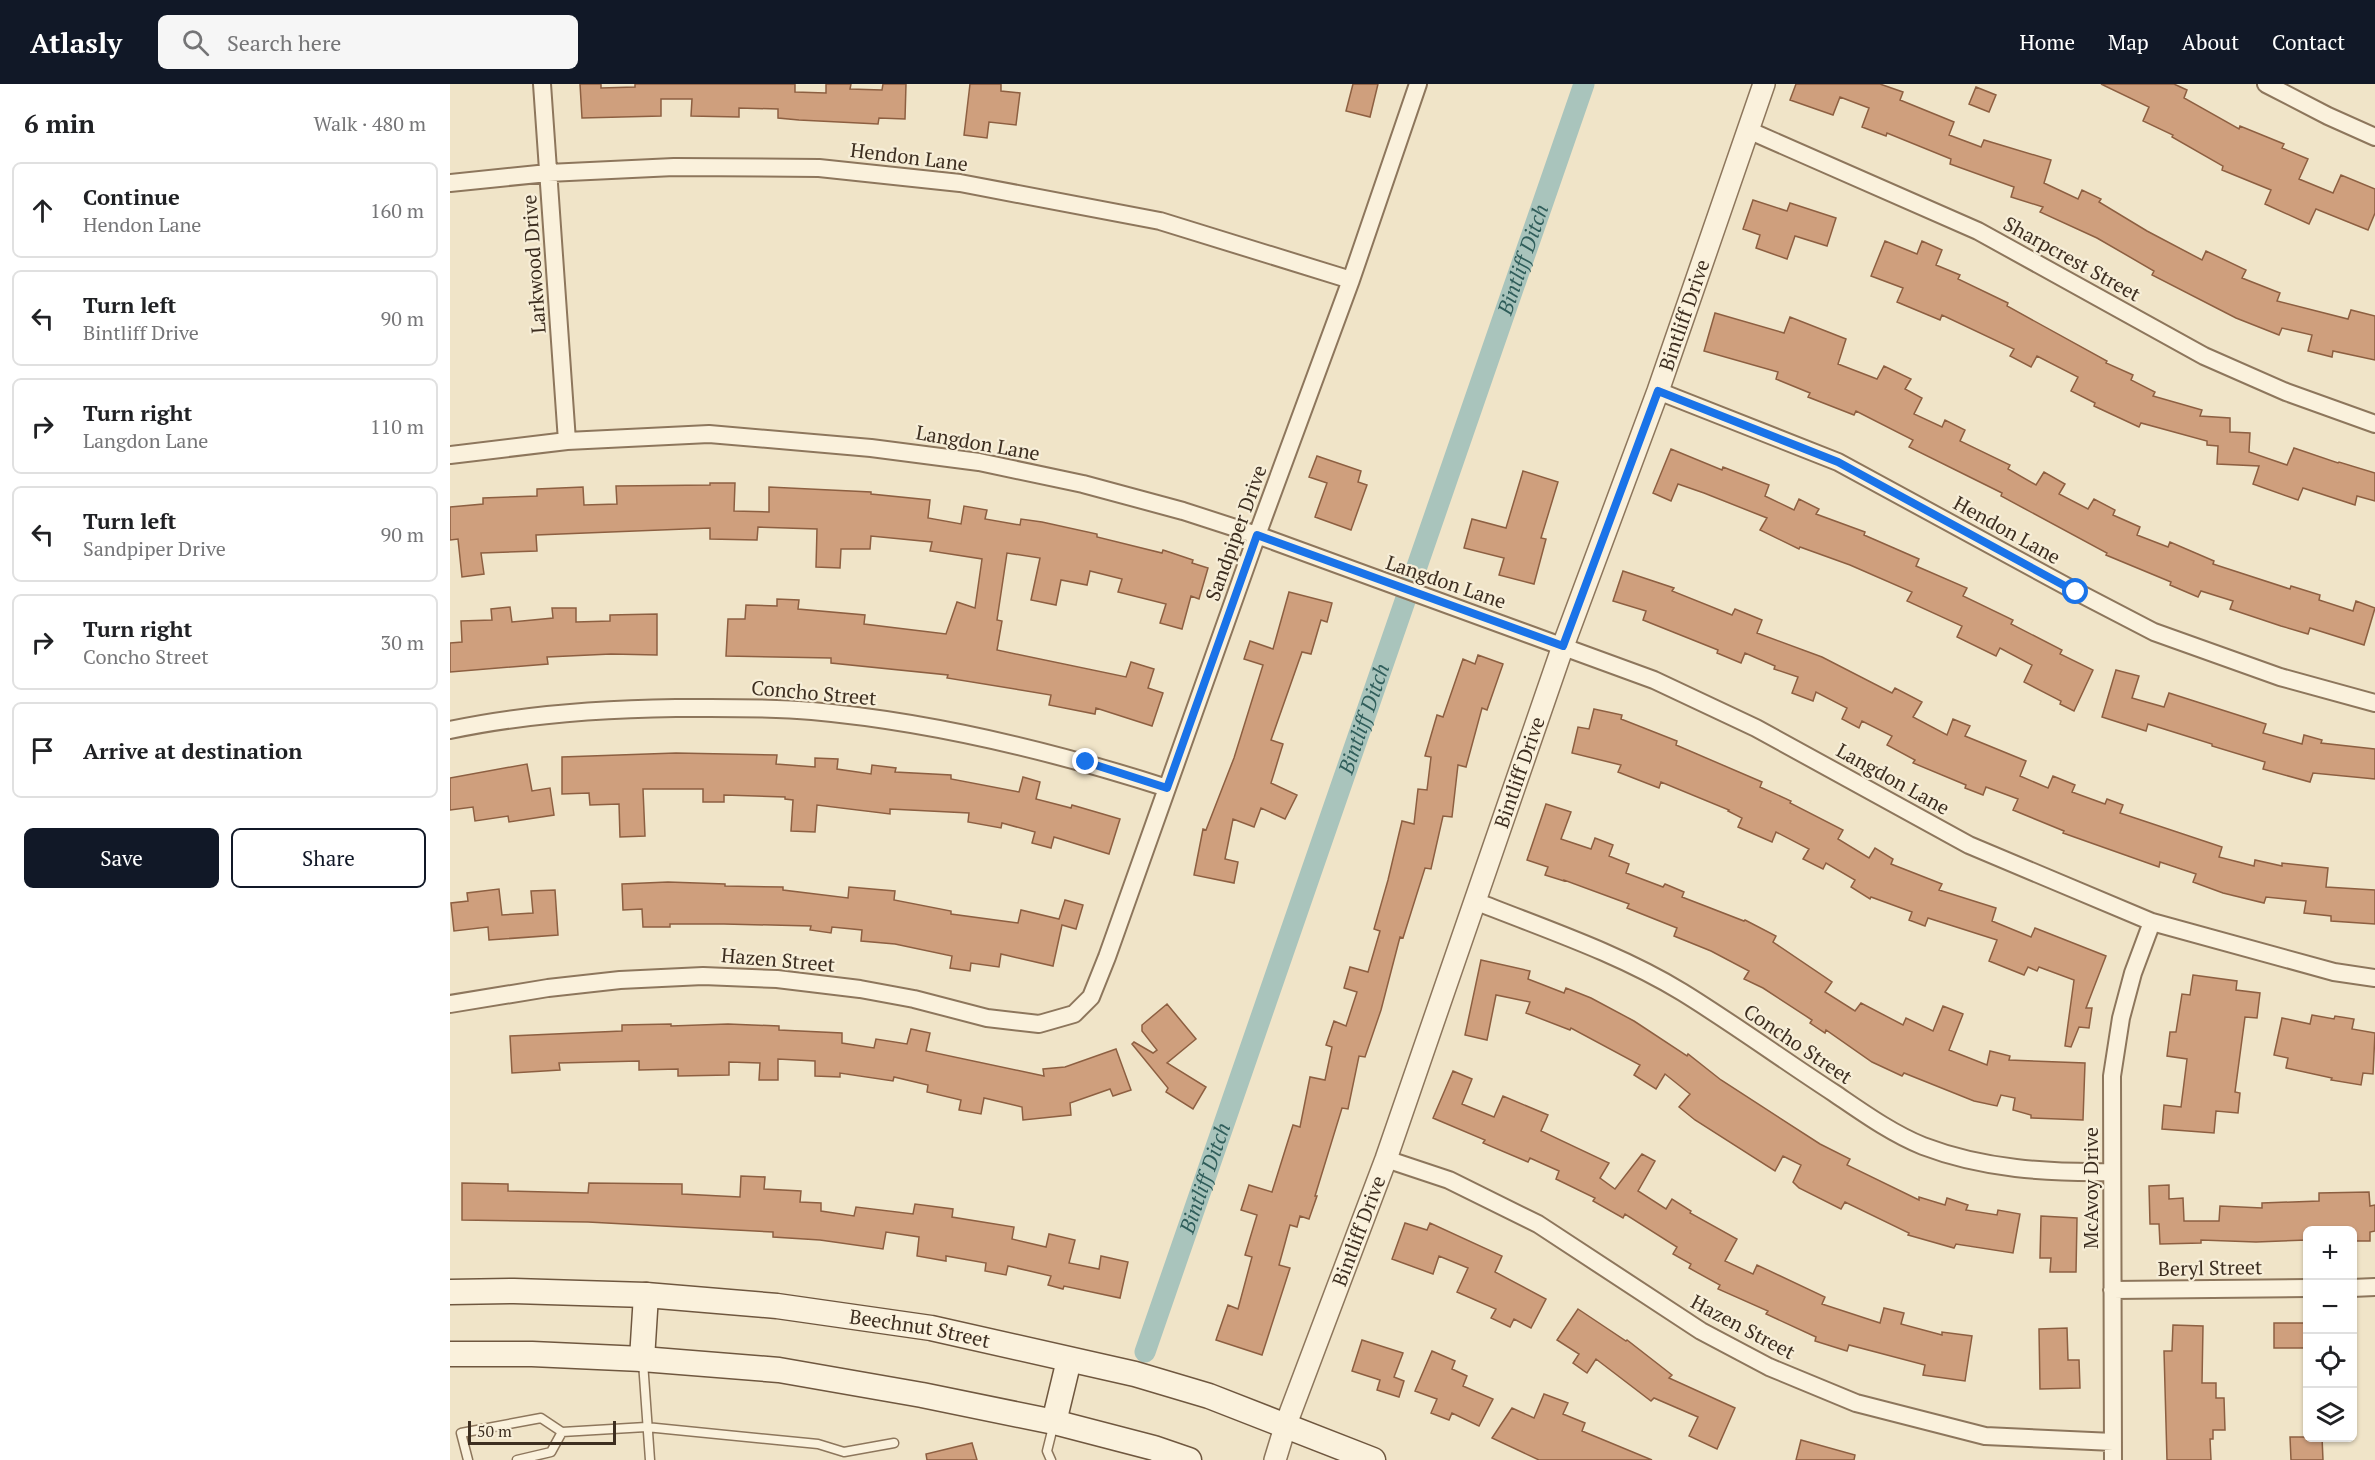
<!DOCTYPE html>
<html lang="en">
<head>
<meta charset="utf-8">
<style>
  :root { --surface:#fff; --page:#f6f6f6; --text:#202124; --muted:#757577; --line:#e0e0e0; --accent:#111827 }
  body { margin:0; font-family:"PT Serif",serif; background:var(--page); color:var(--text) }
  .controls { position:absolute; right:18px; bottom:18px; display:grid; overflow:hidden; border-radius:9px; box-shadow:0 2px 4px #0004 }
  .controls button { width:54px; height:54px; display:grid; place-items:center; padding:0; border:0; border-bottom:2px solid var(--line); background:var(--surface); color:var(--text); font:30px sans-serif }
  .scale { position:absolute; left:18px; bottom:15px; width:148px; box-sizing:border-box; padding-left:6px; border:3px solid #3d2e20; border-top:0; font-size:16px; line-height:21px; white-space:nowrap; color:#3d2e20; -webkit-text-stroke:4px #f7eed8; paint-order:stroke }
  .stop { position:absolute; width:18px; height:18px; margin:-14px; border:4px solid #1a73e8; border-radius:50%; background:#fff }
  .stop.end { background:#1a73e8; border-color:#fff; box-shadow:0 2px 6px #0008 }
  .list { margin:0; padding:0; list-style:none }
  h2 { display:flex; justify-content:space-between; align-items:center; height:78px; margin:0; padding:0 24px; font-size:26px }
  h2 small { font-size:20px; font-weight:400; color:var(--muted) }
  .list li { display:grid; grid-template-columns:39px 1fr auto; gap:18px; align-items:center; box-sizing:border-box; height:96px; margin:0 12px 12px; padding:0 12px; border:2px solid var(--line); border-radius:9px }
  .list b { display:block; font-size:22px; white-space:nowrap }
  .list p { margin:0; font-size:20px; white-space:nowrap; color:var(--muted) }
  .list em { font-size:20px; font-style:normal; color:var(--muted) }
  .actions { display:flex; gap:12px; padding:18px 24px }
  .actions a { flex:1; padding:14px 0; border:2px solid var(--accent); border-radius:9px; text-align:center; font-size:21px; color:var(--accent) }
  .actions .main { background:var(--accent); color:#fff }
  .icon { flex:none; width:33px; height:33px; fill:none; stroke:currentColor; stroke-width:2; stroke-linecap:round; stroke-linejoin:round }
  .map { position:relative; flex:none; width:1925px; height:1376px; overflow:hidden }
  header { display:flex; align-items:center; gap:36px; box-sizing:border-box; height:84px; padding:0 30px; background:var(--accent); color:#fff }
  header strong { font-size:28px }
  nav { display:flex; gap:33px; margin-inline-start:auto; font-size:21px }
  .search { width:420px; height:54px; background:var(--page); display:flex; align-items:center; gap:15px; box-sizing:border-box; padding:0 21px; border-radius:9px; color:var(--muted); font-size:22px }
  main { display:flex }
  aside { flex:1; background:var(--surface) }
  .map>svg:first-child { display:block }
</style>
</head>
<body>
<header>
<strong>Atlasly</strong>
<div class="search"><svg class="icon" aria-label="search" viewBox="0 0 24 24"><circle cx="10" cy="10" r="6"/><path d="M15 15l6 6"/></svg>Search here</div>
<nav><a>Home</a><a>Map</a><a>About</a><a>Contact</a></nav>
</header>
<main>
<aside>
<h2>6 min<small>Walk · 480 m</small></h2>
<ul class="list">
<li><svg class="icon" aria-label="ahead" viewBox="0 0 24 24"><path d="M12 20V5M6 11l6-6 6 6"/></svg><div><b>Continue</b><p>Hendon Lane</p></div><em>160 m</em></li>
<li><svg class="icon" aria-label="left" viewBox="0 0 24 24"><path d="M17 20v-9H6M10 6l-5 5 5 5"/></svg><div><b>Turn left</b><p>Bintliff Drive</p></div><em>90 m</em></li>
<li><svg class="icon" aria-label="right" viewBox="0 0 24 24"><path d="M7 20v-9h11M14 6l5 5-5 5"/></svg><div><b>Turn right</b><p>Langdon Lane</p></div><em>110 m</em></li>
<li><svg class="icon" aria-label="left" viewBox="0 0 24 24"><path d="M17 20v-9H6M10 6l-5 5 5 5"/></svg><div><b>Turn left</b><p>Sandpiper Drive</p></div><em>90 m</em></li>
<li><svg class="icon" aria-label="right" viewBox="0 0 24 24"><path d="M7 20v-9h11M14 6l5 5-5 5"/></svg><div><b>Turn right</b><p>Concho Street</p></div><em>30 m</em></li>
<li><svg class="icon" aria-label="arrive" viewBox="0 0 24 24"><path d="M6 21V4h12l-3 4 3 4H6"/></svg><div><b>Arrive at destination</b></div></li>
</ul>
<div class="actions"><a class="main">Save</a><a>Share</a></div>
</aside>
<div class="map">
<svg width="1925" height="1376" viewBox="0 0 1925 1376">
  <rect width="100%" height="100%" fill="#f0e4c8"/>
  <g fill="none" stroke-linecap="round" stroke-linejoin="round">
    <path stroke="#a9c4bc" stroke-width="21" id="s1" d="M695,1268L1134,0"/>
  </g>
  <path fill="#cf9f7d" stroke="#8d5f41" stroke-width="1.5" d="M130,0H151V4L185,3V0H345V8L376,9V0H401L400,5L432,6L433,0H456L455,35L429,34L428,40L349,36L328,34V25L289,24V33L241,32L242,15H211V32L132,34Z
    M520,0H551V7L570,9L566,41L539,38L537,54L514,51Z
    M903,0H928L920,33L896,27Z
    M1346,0H1430L1453,8L1450,16L1504,38L1499,51L1531,63L1534,56L1601,76L1594,99L1628,115L1632,106L1651,115L1649,118L1697,147L1752,176L1756,167L1796,186L1792,194L1830,209L1827,217L1898,235L1901,226L1925,232V276L1883,267L1882,273L1858,267L1862,251L1832,244L1829,251L1786,234L1702,191L1704,187L1647,154L1590,128L1593,123L1561,113L1564,103L1500,80L1501,75L1437,49L1436,52L1412,43L1419,24L1390,13L1383,31L1340,16Z
    M1651,0H1724L1737,6L1734,14L1789,45L1790,42L1834,60L1832,64L1858,75L1849,95L1883,109L1891,91L1925,105V129L1918,146L1866,125L1859,140L1815,120L1821,106L1772,86L1773,82L1722,53L1723,51L1693,37L1699,23Z
    M1526,3L1546,11L1539,28L1519,20Z
    M1303,116L1337,127L1340,119L1386,134L1377,162L1345,152L1337,175L1306,164L1310,151L1293,145Z
    M1435,157L1467,170L1472,157L1492,166L1486,181L1510,191L1508,195L1558,219L1557,222L1657,277L1656,279L1683,291L1681,296L1705,308L1703,312L1752,326L1750,332L1780,334V348L1800,349L1799,368L1837,381L1844,364L1888,379L1889,378L1925,389V417L1907,412L1905,421L1853,404L1848,416L1803,400L1809,382L1767,380L1768,362L1757,361V357L1691,339L1689,343L1644,322L1645,319L1621,307L1628,293L1587,272L1581,283L1560,272L1564,265L1492,231L1490,236L1447,218L1453,204L1421,192Z
    M1265,229L1334,249L1340,233L1396,255L1388,280L1427,295L1434,282L1461,295L1455,305L1472,314L1464,330L1492,343L1495,336L1515,346L1510,357L1560,381L1558,385L1586,401L1594,388L1615,400L1609,410L1638,425L1644,415L1665,426L1663,431L1690,443L1687,451L1718,463L1720,458L1764,477L1763,480L1840,505L1841,502L1870,511L1869,516L1903,527L1906,517L1925,524L1914,561L1860,544L1858,550L1831,542L1780,525L1783,517L1751,507L1748,513L1720,501L1721,498L1656,471L1657,469L1551,412L1552,409L1459,363L1463,356L1406,327L1404,331L1358,313L1360,309L1326,295L1328,288L1254,267Z
    M1221,365L1272,386L1273,383L1319,401L1315,412L1344,426L1349,415L1369,425L1366,430L1415,448L1414,451L1469,475L1466,482L1517,504L1513,512L1563,536L1561,540L1612,566L1610,570L1643,586L1624,627L1610,620L1611,617L1574,598L1582,581L1550,564L1546,572L1507,553L1512,542L1457,517L1462,508L1400,481L1350,463L1349,465L1310,446L1317,434L1254,409L1228,400L1221,417L1203,409Z
    M867,372L911,387L908,398L917,401L901,446L865,433L877,399L859,393Z
    M1073,387L1108,398L1091,454L1096,455L1084,500L1049,491L1054,474L1014,464L1022,435L1056,444Z
    M260,399H285L284,427L319,428V403L421,408V410L480,416L478,434L511,440L514,422L537,426L535,435L570,441L571,435L592,438L647,450V453L712,469L713,466L743,476L742,479L758,484L749,515L741,512L732,545L710,539L716,520L668,508L672,495L640,487L637,501L611,496L606,521L581,516L590,474L557,469L547,536L552,537L547,566L676,593L681,578L704,585L698,604L713,609L702,642L646,624L645,630L599,621L601,611L497,594L498,591L381,579V574L276,572L278,535H295L296,521L327,522V515L349,516L348,525L415,531L414,540L496,550L507,518L525,524L532,475L480,467L482,458L421,452L420,465H391L390,484L366,483L367,445L308,443L307,456L260,455V444L86,451L87,467L31,469L34,490L12,493L8,455L0,456V423L33,420V414L87,412V405L133,403L134,421L167,420L166,402L260,401Z
    M1173,487L1224,504L1222,507L1282,531L1285,525L1312,536L1307,549L1372,573L1442,609L1445,604L1472,618L1463,633L1497,651L1503,635L1520,642L1515,652L1576,677L1570,692L1598,704L1603,692L1625,701L1622,708L1655,720L1657,715L1673,721L1670,729L1772,763L1769,773L1804,782L1805,776L1832,782V779L1878,784L1876,803L1925,806V840L1881,837V832L1854,829L1856,817L1816,813L1814,819L1773,809L1743,798L1746,790L1710,778L1709,783L1613,749L1614,747L1563,726L1568,715L1536,703L1533,711L1515,704L1516,701L1463,679L1465,676L1437,661L1442,652L1412,637L1409,644L1392,635L1397,624L1366,608L1363,617L1342,609L1348,593L1324,585L1325,582L1295,569L1291,579L1267,569L1268,566L1193,536L1196,527L1163,517Z
    M839,508L882,519L877,538L871,536L861,570L852,568L821,656L833,660L821,699L847,711L835,735L811,724L804,743L783,735L775,775L788,778L784,799L744,791L753,745L756,746L784,674L813,581L794,575L800,557L823,565Z
    M60,523L62,538L103,534L102,524H126V538L160,537V531L207,530V571L161,570L97,573L98,580L0,588V559L12,558L11,537L42,536L41,525Z
    M1028,571L1053,580L1037,626L1032,624L1016,683L1008,681L1002,733L993,732L981,785L975,784L953,854L950,853L931,926L915,973L909,972L898,1025L892,1024L865,1112H867L859,1135L850,1132L847,1143L840,1141L829,1181L840,1184L812,1271L766,1256L778,1221L788,1225L802,1173L795,1171L807,1131L791,1126L799,1101L822,1108L843,1041L850,1043L860,993L875,996L882,963L876,961L884,937L896,942L907,908L894,904L900,883L918,888L930,847L924,845L938,796L952,737L964,740L968,705L977,706L981,673L975,672L987,631L993,633L1013,575L1025,580Z
    M1666,586L1689,592L1682,614L1714,623L1719,609L1816,640L1813,649L1852,660L1854,651L1872,656L1871,659L1925,665V695L1863,689L1860,698L1813,685L1815,678L1762,662V660L1698,640L1696,647L1652,633Z
    M1144,625L1172,631L1171,635L1227,657L1226,661L1312,698L1310,703L1341,717L1340,719L1393,746L1388,755L1419,774L1425,764L1443,775L1441,780L1492,800L1489,806L1546,824L1542,837L1581,853L1585,844L1656,872L1636,924H1642L1639,944L1629,943L1621,963L1615,962L1624,896L1589,883L1587,887L1578,883L1574,891L1539,877L1547,856L1478,834L1475,842L1459,836L1462,828L1421,813L1420,815L1401,803L1405,796L1376,779L1373,785L1353,775L1359,765L1326,748L1322,758L1288,743L1292,734L1278,727L1279,726L1211,698L1209,704L1168,688L1171,681L1122,669L1128,643L1139,645Z
    M226,669L327,671L326,680L365,683V674L388,675L387,685L421,690L422,681L446,684L445,688L501,691V695L569,708L573,693L590,698L586,715L621,724L622,721L670,735L659,770L604,753L601,764L582,759L585,748L552,739L551,744L518,738L519,729L440,725V730L367,721L365,748L341,747L343,716L335,715V713L274,711V718H253V705H193L195,752L170,753L169,720L140,721L139,709L112,710V673Z
    M77,680L82,707L100,704L104,731L59,738L58,732L25,737L23,723L0,726V694Z
    M1096,720L1121,728L1111,755L1141,765L1145,754L1163,761L1159,772L1179,780L1176,789L1213,803L1215,800L1234,808L1232,813L1294,837L1295,836L1326,852L1323,858L1382,898L1375,908L1405,927L1411,919L1453,941L1456,934L1483,947L1493,922L1513,930L1499,966L1537,981L1540,967L1560,972L1559,976L1635,979L1633,1036L1581,1034V1031L1563,1026L1565,1014L1551,1011L1547,1022L1524,1017L1454,989L1452,992L1422,978L1376,946L1375,949L1360,939L1362,936L1313,904L1294,895L1299,887L1261,867L1224,852L1227,844L1177,824L1179,820L1114,796V797L1095,791L1098,783L1077,776Z
    M218,798L275,800V802L333,803V806L398,814L399,803L445,807L444,816L501,827V830L568,839L571,826L609,835L615,816L633,821L626,845L612,841L603,882L551,870L549,883L521,879L520,887L500,884L502,872L445,860L411,857L412,846L382,843L381,849L360,846L361,842L274,840H220V843H193L192,825L173,826L172,800Z
    M49,805L52,831L83,829L81,807L105,806L108,851L39,856L38,843L4,847L1,819L18,817L17,809Z
    M1031,876L1080,887L1078,895L1114,909L1116,904L1141,914L1184,937L1237,972L1238,970L1271,996L1370,1060L1400,1075L1397,1081L1469,1116V1113L1495,1121L1497,1114L1518,1121L1516,1126L1547,1131L1548,1126L1570,1130L1563,1169L1506,1160L1504,1164L1458,1151L1459,1149L1395,1118L1391,1125L1349,1104L1343,1098L1351,1081L1333,1072L1325,1087L1245,1036L1229,1023L1240,1010L1215,990L1206,1005L1184,991L1190,981L1121,944L1120,946L1076,929L1080,918L1046,911L1037,956L1015,951Z
    M1743,891L1787,897L1786,906L1810,909L1807,934L1795,933L1785,1008L1790,1009L1788,1029L1766,1027L1764,1049L1712,1045L1714,1021L1731,1023L1737,975L1717,972L1720,948H1726L1732,910L1740,911Z
    M717,920L746,955L717,979L756,1003L743,1025L716,1008L718,1004L682,960L684,958L703,969L707,966L692,947V941Z
    M1862,931L1884,935L1885,932L1904,935L1902,945L1925,949L1923,990L1913,989L1911,1001L1881,996L1882,994L1836,984L1838,974L1824,971L1832,934L1860,940Z
    M221,940V942L278,940L329,942V946L392,949V959L424,964L426,955L457,960L461,945L480,949L476,967L594,992L593,985L615,983L666,965L681,1006L663,1012L660,1005L620,1019L621,1031L573,1036L572,1023L534,1014L531,1030L509,1026L511,1016L477,1008L478,1001L444,993L443,997L390,989V993L365,992V977L328,975V996H309L310,979L279,978V991L228,992V985L189,986V977L109,979L110,986L62,989L60,952L172,947V941Z
    M1003,987L1022,995L1012,1020L1044,1033L1053,1012L1098,1031L1091,1047L1159,1079L1150,1094L1165,1105L1192,1070L1205,1077L1188,1107L1216,1125L1222,1115L1241,1127L1240,1129L1287,1155L1275,1177L1303,1190L1307,1181L1375,1213L1372,1220L1430,1239L1434,1224L1454,1229L1451,1240L1492,1251V1248L1522,1252L1515,1297L1473,1291L1475,1281L1399,1261L1397,1267L1365,1257L1366,1253L1316,1230L1318,1227L1268,1205L1270,1201L1239,1184L1241,1180L1223,1170L1227,1163L1175,1130L1173,1134L1143,1117L1145,1114L1106,1095L1109,1087L1080,1074L1078,1078L1033,1059L1035,1056L983,1034Z
    M291,1092L315,1093L314,1105L351,1107L350,1118L371,1119V1127L404,1132L406,1123L463,1130L465,1120L503,1125L502,1133L564,1143L562,1155L596,1163L599,1150L625,1156L619,1179L649,1185L651,1172L678,1178L670,1214L614,1202L613,1205L598,1201L601,1192L558,1182L556,1191L535,1187L536,1179L496,1172V1177L467,1172L469,1153L436,1148L433,1165L370,1156L323,1153V1148L138,1138L12,1136V1099L58,1100V1107L138,1109L139,1099L232,1100V1110L290,1113Z
    M1719,1101V1115L1733,1114L1734,1137H1769L1770,1122L1812,1124V1119L1869,1117V1109L1919,1108L1920,1122L1925,1121V1147L1920,1148V1157H1902V1146H1857V1156L1806,1158L1751,1156V1159L1710,1160L1709,1140H1700L1699,1102Z
    M1591,1132L1627,1134L1626,1188H1600L1601,1174H1590Z
    M955,1139L977,1146L980,1139L1052,1172L1045,1188L1096,1215L1081,1244L1064,1235L1060,1243L1041,1234L1046,1225L1007,1208L1018,1184L989,1172L983,1190L942,1175Z
    M1128,1225L1176,1257L1177,1256L1222,1291L1219,1294L1285,1324L1267,1365L1239,1352L1248,1333L1204,1314L1201,1317L1146,1275L1137,1289L1123,1279L1129,1270L1107,1256Z
    M1824,1239H1857V1264H1824Z
    M1723,1241L1753,1242L1752,1299H1766V1314H1774L1775,1346H1763V1355H1760L1761,1376H1717L1714,1267H1722Z
    M1617,1244L1618,1276H1629L1630,1304L1590,1305L1589,1245Z
    M912,1256L953,1269L944,1293L954,1297L949,1313L927,1306L930,1296L902,1287Z
    M982,1267L1005,1277L1002,1285L1017,1292L1013,1302L1043,1315L1029,1342L1002,1329L999,1336L981,1329L987,1315L965,1307Z
    M1094,1310L1118,1319L1113,1330L1135,1339L1132,1347L1202,1376H1089L1042,1354L1062,1324L1084,1334Z
    M1840,1353H1872L1873,1376H1841Z
    M1351,1356L1405,1371L1404,1376H1346Z
    M522,1359L527,1376H477L476,1370Z"/>
  <g fill="none" stroke-linecap="round" stroke-linejoin="round">
    <g stroke="#8d765c" stroke-width="11">
      <path id="service" d="M193,1278L200,1376
        M112,1348L196,1343L368,1360L394,1368L444,1359
        M18,1376L11,1349L91,1334L112,1348L101,1368L67,1376
        M601,1376L597,1367L604,1339"/>
    </g>
    <g stroke="#8d765c" stroke-width="20">
      <path id="minor" d="M92,0L117,357
        M1816,0L1878,32L1925,53
        M1298,46L1528,147L1754,272L1836,308L1925,340
        M0,99L98,89L224,83L369,84L510,99L710,137L901,196
        M1208,307L1388,378L1627,508L1704,548L1830,593L1925,619
        M0,371L117,357L259,350L421,364L529,378L633,400L733,427L807,451L1204,596L1306,644L1519,761L1702,838L1884,888L1925,894
        M0,646C75,630 150,625 226,624C271,624 317,623 362,627C483,638 602,667 717,704
        M1025,817C1095,845 1168,869 1232,908C1284,940 1333,976 1384,1009C1412,1028 1441,1049 1473,1062C1533,1085 1598,1089 1661,1088
        M0,920L98,904L170,896L253,892L327,895L410,905L464,915L537,934L589,940L624,930L641,913L657,873L807,451L901,196L968,0
        M936,1075L999,1096L1088,1140L1251,1247L1319,1283L1406,1319L1535,1352L1663,1358
        M1902,1204L1925,1203
        M1662,1206L1858,1204
        M1663,1376L1662,992L1671,934L1683,889L1702,838"/>
    </g>
    <g stroke="#8d765c" stroke-width="24">
      <g id="tertiary">
        <path id="s2" d="M825,1376L836,1340L936,1075L1113,562L1208,307L1314,0"/>
      </g>
    </g>
    <g stroke="#6f573f" stroke-width="27">
      <g id="secondary">
        <path id="s3" d="M0,1208L64,1207L196,1211L327,1222L481,1244L685,1290L759,1312L923,1376"/>
        <path d="M0,1270H82L192,1275L329,1286L472,1311L604,1338L704,1364L739,1376"/>
        <path d="M192,1275L196,1211"/>
        <path d="M604,1338L619,1276"/>
      </g>
    </g>
    <use href="#service" stroke="#faf1dc" stroke-width="8"/>
    <use href="#minor" stroke="#faf1dc" stroke-width="16"/>
    <use href="#tertiary" stroke="#faf1dc" stroke-width="21"/>
    <use href="#secondary" stroke="#faf1dc" stroke-width="24"/>
  </g>
  <g fill="none" stroke-linecap="round" stroke-linejoin="round">
    <path stroke="#1a73e8" stroke-width="8" d="M636,678L717,704L807,451L1113,562L1208,307L1388,378L1626,508"/>
  </g>
  <g text-anchor="middle" stroke-width="4.5" stroke-linejoin="round" paint-order="stroke">
    <g font-size="20" fill="#3d2e20" stroke="#f7eed8">
      <text transform="translate(459 73) rotate(7)" y="7">Hendon Lane</text>
      <text transform="translate(1622 175) rotate(29)" y="7">Sharpcrest Street</text>
      <text transform="translate(84 180) rotate(-94)" y="7">Larkwood Drive</text>
      <text dy="7" stroke="none"><textPath href="#s2" startOffset="1216">Bintliff Drive</textPath></text>
      <text transform="translate(528 359) rotate(10)" y="7">Langdon Lane</text>
      <text transform="translate(1557 446) rotate(29)" y="7">Hendon Lane</text>
      <text transform="translate(786 449) rotate(-70)" y="7">Sandpiper Drive</text>
      <text transform="translate(996 498) rotate(19)" y="7">Langdon Lane</text>
      <text transform="translate(364 609) rotate(5)" y="7">Concho Street</text>
      <text dy="7" stroke="none"><textPath href="#s2" startOffset="730">Bintliff Drive</textPath></text>
      <text transform="translate(1443 695) rotate(29)" y="7">Langdon Lane</text>
      <text transform="translate(328 876) rotate(5)" y="7">Hazen Street</text>
      <text transform="translate(1348 960) rotate(34)" y="7">Concho Street</text>
      <text transform="translate(1641 1104) rotate(-90)" y="7">McAvoy Drive</text>
      <text dy="7" stroke="none"><textPath href="#s2" startOffset="244">Bintliff Drive</textPath></text>
      <text transform="translate(1760 1184) rotate(-1)" y="7">Beryl Street</text>
      <text transform="translate(1293 1243) rotate(28)" y="7">Hazen Street</text>
      <text dy="7" stroke="none"><textPath href="#s3" startOffset="472">Beechnut Street</textPath></text>
    </g>
    <g font-size="21" font-style="italic" fill="#2f5d5a" stroke="#f7eed8">
      <text dy="7" stroke="none"><textPath href="#s1" startOffset="1156">Bintliff Ditch</textPath></text>
      <text dy="7" stroke="none"><textPath href="#s1" startOffset="670">Bintliff Ditch</textPath></text>
      <text dy="7" stroke="none"><textPath href="#s1" startOffset="184">Bintliff Ditch</textPath></text>
    </g>
  </g>
</svg>
<div class="controls">
<button>+</button>
<button>−</button>
<button><svg class="icon" aria-label="locate" viewBox="0 0 24 24"><circle cx="12" cy="12" r="6"/><path d="M12 2v4M12 18v4M2 12h4M18 12h4"/></svg></button>
<button><svg class="icon" aria-label="layers" viewBox="0 0 24 24"><path d="M12 4l9 5-9 5-9-5zM3 14l9 5 9-5"/></svg></button>
</div>
<div class="scale">50 m</div>
<div class="stop" style="left:1626px;top:508px"></div>
<div class="stop end" style="left:636px;top:678px"></div>
</div>
</main>
</body>
</html>
